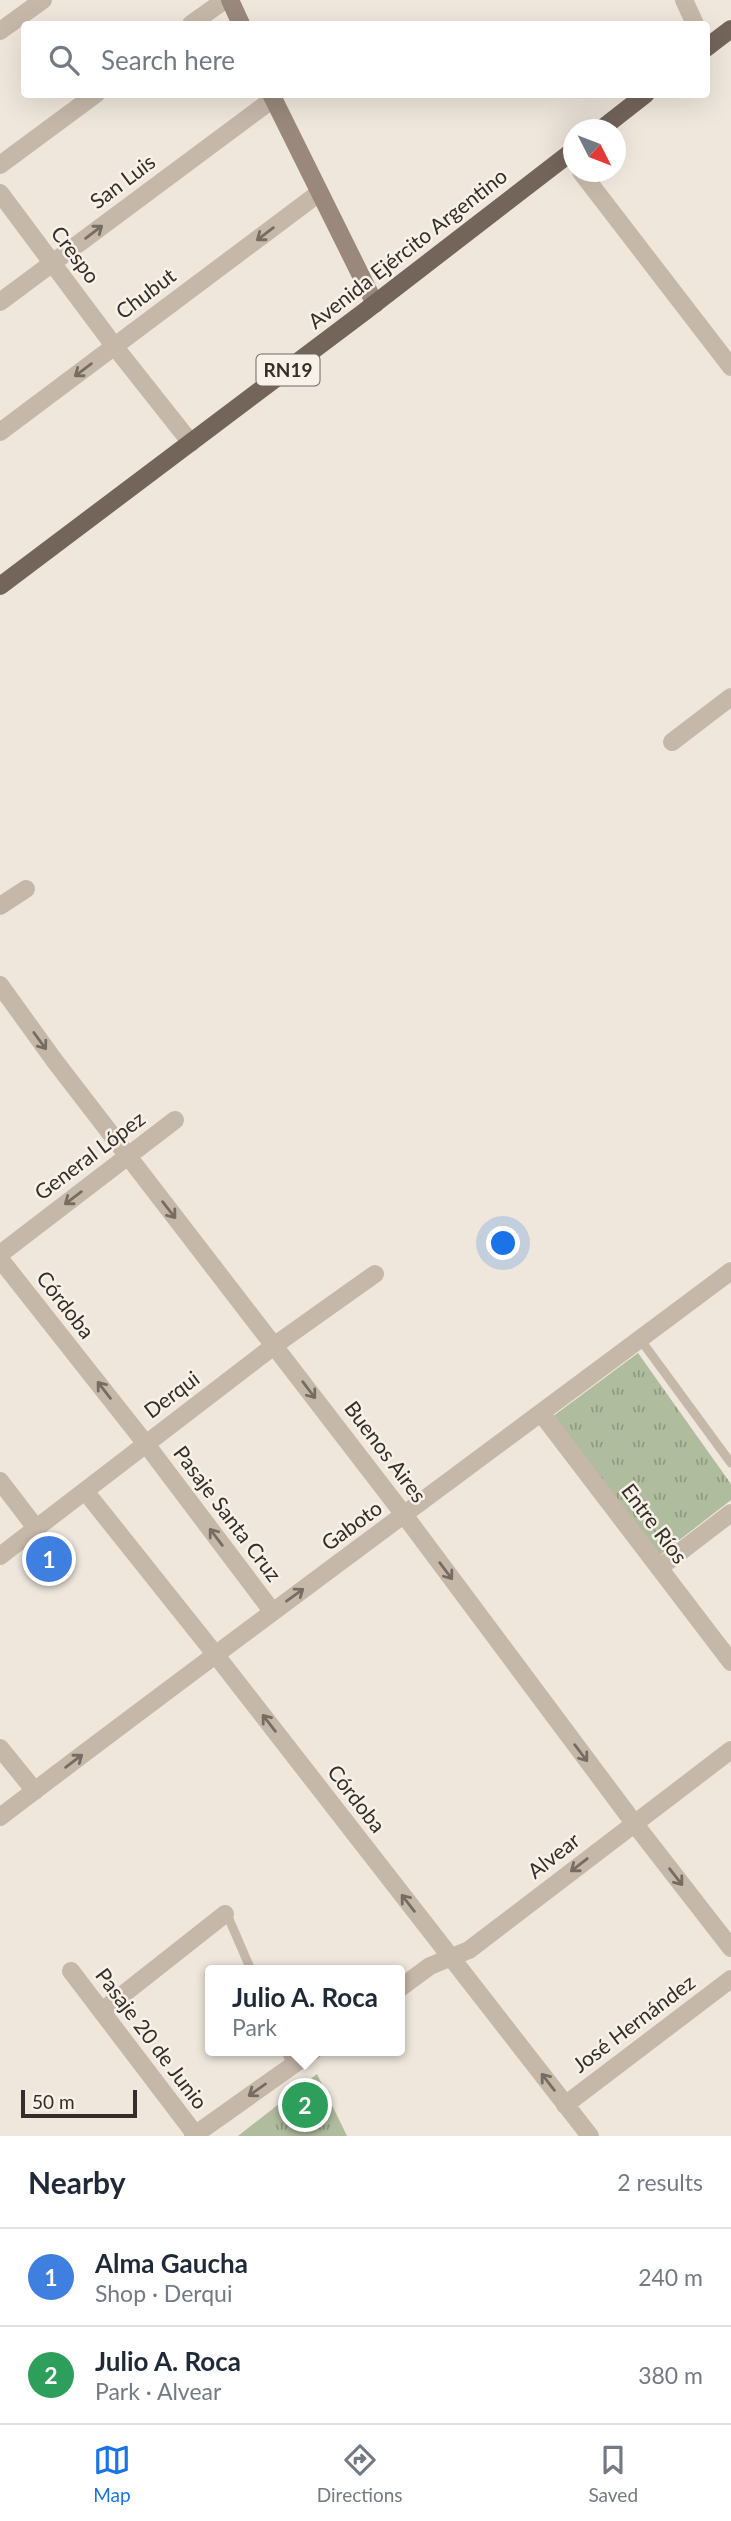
<!DOCTYPE html>
<html lang="en">
<head>
<meta charset="utf-8">
<style>
  :root { --surface:#fff; --page:#f2f2f3; --text:#1f2937; --muted:#747a83; --line:#e0e1e3; --accent:#1a73e8 }
  body { margin:0; font-family:Lato,sans-serif; background:var(--page); color:var(--text) }
  .compass { position:absolute; left:563px; top:119px; width:63px; height:63px; border-radius:50%; background:var(--surface); box-shadow:0 7px 28px #0002; rotate:132deg }
  .scale { position:absolute; left:21px; bottom:18px; width:116px; box-sizing:border-box; padding-left:7px; border:4px solid #342d28; border-top:0; font-size:19px; line-height:24px; white-space:nowrap; color:#342d28; -webkit-text-stroke:5px #f7f1e8; paint-order:stroke }
  .you { position:absolute; left:504px; top:1244px; width:24px; height:24px; margin:-18px; border:5px solid #fff; border-radius:50%; background:#1a73e8; box-shadow:0 0 0 10px #1a73e833 }
  .badge { display:grid; place-items:center; width:46px; height:46px; border-radius:50%; background:var(--accent); color:#fff; font-size:23px; font-weight:700 }
  .pin { position:absolute; translate:-50% -50%; border:4px solid #fff; box-shadow:0 2px 7px #0006 }
  .popup { position:absolute; left:205px; top:1965px; width:200px; height:91px; box-sizing:border-box; display:grid; place-content:center; border-radius:7px; background:var(--surface); filter:drop-shadow(0 2px 5px #0005); font-size:23px; white-space:nowrap; color:var(--muted) }
  .popup b { font-size:26px; color:var(--text) }
  .popup::after { content:''; position:absolute; left:50%; top:100%; margin-left:-14px; border:14px solid transparent; border-top-color:var(--surface) }
  .list { margin:0; padding:0; list-style:none }
  h2 { display:flex; justify-content:space-between; align-items:center; height:91px; margin:0; padding:0 28px; font-size:30px }
  h2 small { font-size:23px; font-weight:400; color:var(--muted) }
  .list li { display:grid; grid-template-columns:46px 1fr auto; gap:21px; align-items:center; box-sizing:border-box; height:98px; padding:0 28px; border-top:2px solid var(--line) }
  .list b { display:block; font-size:26px; white-space:nowrap }
  .list p { margin:0; font-size:23px; white-space:nowrap; color:var(--muted) }
  .list em { font-size:23px; font-style:normal; color:var(--muted) }
  .icon { flex:none; width:38px; height:38px; fill:none; stroke:currentColor; stroke-width:2; stroke-linecap:round; stroke-linejoin:round }
  .map { position:relative; flex:none; width:731px; height:2136px; overflow:hidden }
  .search { position:absolute; background:var(--surface); box-shadow:0 7px 28px #0002; left:21px; right:21px; top:21px; height:77px; display:flex; align-items:center; gap:18px; box-sizing:border-box; padding:0 24px; border-radius:7px; color:var(--muted); font-size:26px }
  .sheet { height:287px; background:var(--surface) }
  nav { display:flex; justify-content:space-around; align-items:center; box-sizing:border-box; height:98px; border-top:2px solid var(--line); background:var(--surface); font-size:19px; color:var(--muted) }
  nav a { display:grid; justify-items:center; gap:4px }
  nav .on { color:var(--accent) }
  .map>svg:first-child { display:block }
</style>
</head>
<body>
<div class="map">
<svg width="731" height="2136" viewBox="0 0 731 2136">
  <defs>
    <pattern id="grass-tufts" width="24" height="20" patternUnits="userSpaceOnUse" patternTransform="scale(1.75)"><rect width="24" height="20" fill="#b0bc9e"/><path d="M3 7l-1-3M5 7V3M7 7l1-3M15 17l-1-3M17 17v-4M19 17l1-3" fill="none" stroke="#909981"/></pattern>
  </defs>
  <rect width="100%" height="100%" fill="#efe7dc"/>
  <path fill="url(#grass-tufts)" d="M638,1353L731,1484V1500L660,1555L552,1417Z
    M317,2074L347,2136H238Z"/>
  <g fill="none" stroke-linecap="round" stroke-linejoin="round">
    <path stroke="#c6b8a9" stroke-width="9" d="M640,1339L731,1463
      M229,1919L251,1970
      M286,2051L292,2066"/>
    <path stroke="#c6b8a9" stroke-width="18" d="M684,0L695,24
      M191,24L225,0
      M0,31L43,0
      M0,165L96,94
      M581,172L731,367
      M0,193L115,347L191,443
      M0,302L273,99
      M0,432L319,193
      M672,742L731,697
      M0,906L26,889
      M0,985L54,1060L405,1516L634,1823L731,1948
      M0,1254L175,1120
      M0,1259L146,1444L272,1611
      M541,1413L731,1662
      M0,1481L36,1528
      M85,1491L215,1654L590,2136
      M0,1556L275,1345L375,1274
      M659,1568L731,1513
      M0,1748L35,1791
      M0,1817C242,1633 488,1453 731,1271
      M71,1971L195,2134
      M400,1988L430,1966L469,1950L731,1750
      M102,2011L225,1914
      M565,2105L731,1979
      M193,2136L313,2051"/>
    <path stroke="#99887b" stroke-width="18" d="M230,0L241,24
      M271,94L375,304"/>
    <path stroke="#74655b" stroke-width="18" d="M706,48L731,29
      M600,130L646,94
      M0,586L364,312L574,150"/>
  </g>
  <defs><path id="oneway-shaft" d="M-6 0H5M1.5-3L5.5 0L1.5 3" fill="none" stroke-width="1.6" stroke-linecap="round" stroke-linejoin="round" transform="scale(1.75)"/></defs>
  <g stroke="#766c62">
    <use href="#oneway-shaft" transform="translate(94 232) rotate(-37)"/>
    <use href="#oneway-shaft" transform="translate(265 234) rotate(143)"/>
    <use href="#oneway-shaft" transform="translate(83 370) rotate(143)"/>
    <use href="#oneway-shaft" transform="translate(40 1041) rotate(54)"/>
    <use href="#oneway-shaft" transform="translate(73 1198) rotate(143)"/>
    <use href="#oneway-shaft" transform="translate(169 1210) rotate(52)"/>
    <use href="#oneway-shaft" transform="translate(104 1390) rotate(-128)"/>
    <use href="#oneway-shaft" transform="translate(309 1390) rotate(53)"/>
    <use href="#oneway-shaft" transform="translate(216 1537) rotate(-127)"/>
    <use href="#oneway-shaft" transform="translate(446 1571) rotate(53)"/>
    <use href="#oneway-shaft" transform="translate(295 1595) rotate(-36)"/>
    <use href="#oneway-shaft" transform="translate(269 1723) rotate(-128)"/>
    <use href="#oneway-shaft" transform="translate(581 1753) rotate(53)"/>
    <use href="#oneway-shaft" transform="translate(74 1761) rotate(-37)"/>
    <use href="#oneway-shaft" transform="translate(579 1865) rotate(142)"/>
    <use href="#oneway-shaft" transform="translate(676 1877) rotate(52)"/>
    <use href="#oneway-shaft" transform="translate(408 1903) rotate(-128)"/>
    <use href="#oneway-shaft" transform="translate(548 2082) rotate(-128)"/>
    <use href="#oneway-shaft" transform="translate(257 2090) rotate(145)"/>
  </g>
  <g text-anchor="middle" stroke-width="5" stroke-linejoin="round" paint-order="stroke">
    <rect fill="#f7f1e8" stroke="#6e6862" stroke-width="2" x="256.5" y="354.5" width="63" height="31" rx="5"/>
    <g font-size="19" font-weight="bold" fill="#342d28">
      <text x="288" y="377">RN19</text>
    </g>
    <g font-size="21" fill="#342d28" stroke="#f7f1e8">
      <text transform="translate(123 182) rotate(-37)" y="7">San Luis</text>
      <text transform="translate(408 249) rotate(-38)" y="7">Avenida Ejército Argentino</text>
      <text transform="translate(75 255) rotate(53)" y="7">Crespo</text>
      <text transform="translate(146 294) rotate(-37)" y="7">Chubut</text>
      <text transform="translate(90 1156) rotate(-37)" y="7">General López</text>
      <text transform="translate(65 1305) rotate(52)" y="7">Córdoba</text>
      <text transform="translate(172 1395) rotate(-37)" y="7">Derqui</text>
      <text transform="translate(385 1452) rotate(53)" y="7">Buenos Aires</text>
      <text transform="translate(227 1514) rotate(53)" y="7">Pasaje Santa Cruz</text>
      <text transform="translate(654 1524) rotate(53)" y="7">Entre Ríos</text>
      <text transform="translate(352 1526) rotate(-36)" y="7">Gaboto</text>
      <text transform="translate(356 1799) rotate(52)" y="7">Córdoba</text>
      <text transform="translate(554 1856) rotate(-38)" y="7">Alvear</text>
      <text transform="translate(634 2024) rotate(-37)" y="7">José Hernández</text>
      <text transform="translate(151 2039) rotate(53)" y="7">Pasaje 20 de Junio</text>
    </g>
  </g>
</svg>
<svg class="compass" viewBox="-18 -18 36 36"><path d="M0-13l5 13h-10z" fill="#e53935"/><path d="M0 13l5-13h-10z" fill="#747a83"/></svg>
<div class="scale">50 m</div>
<div class="you"></div>
<div class="pin badge" style="left:49px;top:1559px;background:#3f7fe0">1</div>
<div class="pin badge" style="left:305px;top:2105px;background:#2e9e5b">2</div>
<div class="popup"><b>Julio A. Roca</b>Park</div>
<div class="search"><svg class="icon" aria-label="search" viewBox="0 0 24 24"><circle cx="10" cy="10" r="6"/><path d="M15 15l6 6"/></svg>Search here</div>
</div>
<section class="sheet">
<h2>Nearby<small>2 results</small></h2>
<ul class="list">
<li><span class="badge" style="background:#3f7fe0">1</span><div><b>Alma Gaucha</b><p>Shop · Derqui</p></div><em>240 m</em></li>
<li><span class="badge" style="background:#2e9e5b">2</span><div><b>Julio A. Roca</b><p>Park · Alvear</p></div><em>380 m</em></li>
</ul>
</section>
<nav>
<a class="on"><svg class="icon" aria-label="map" viewBox="0 0 24 24"><path d="M3 6l6-2 6 2 6-2v14l-6 2-6-2-6 2zM9 4v14M15 6v14"/></svg>Map</a>
<a><svg class="icon" aria-label="directions" viewBox="0 0 24 24"><path d="M12 3l9 9-9 9-9-9zM9 14v-3h6M13 9l2 2-2 2"/></svg>Directions</a>
<a><svg class="icon" aria-label="saved" viewBox="0 0 24 24"><path d="M7 4h10v16l-5-4-5 4z"/></svg>Saved</a>
</nav>
</body>
</html>
